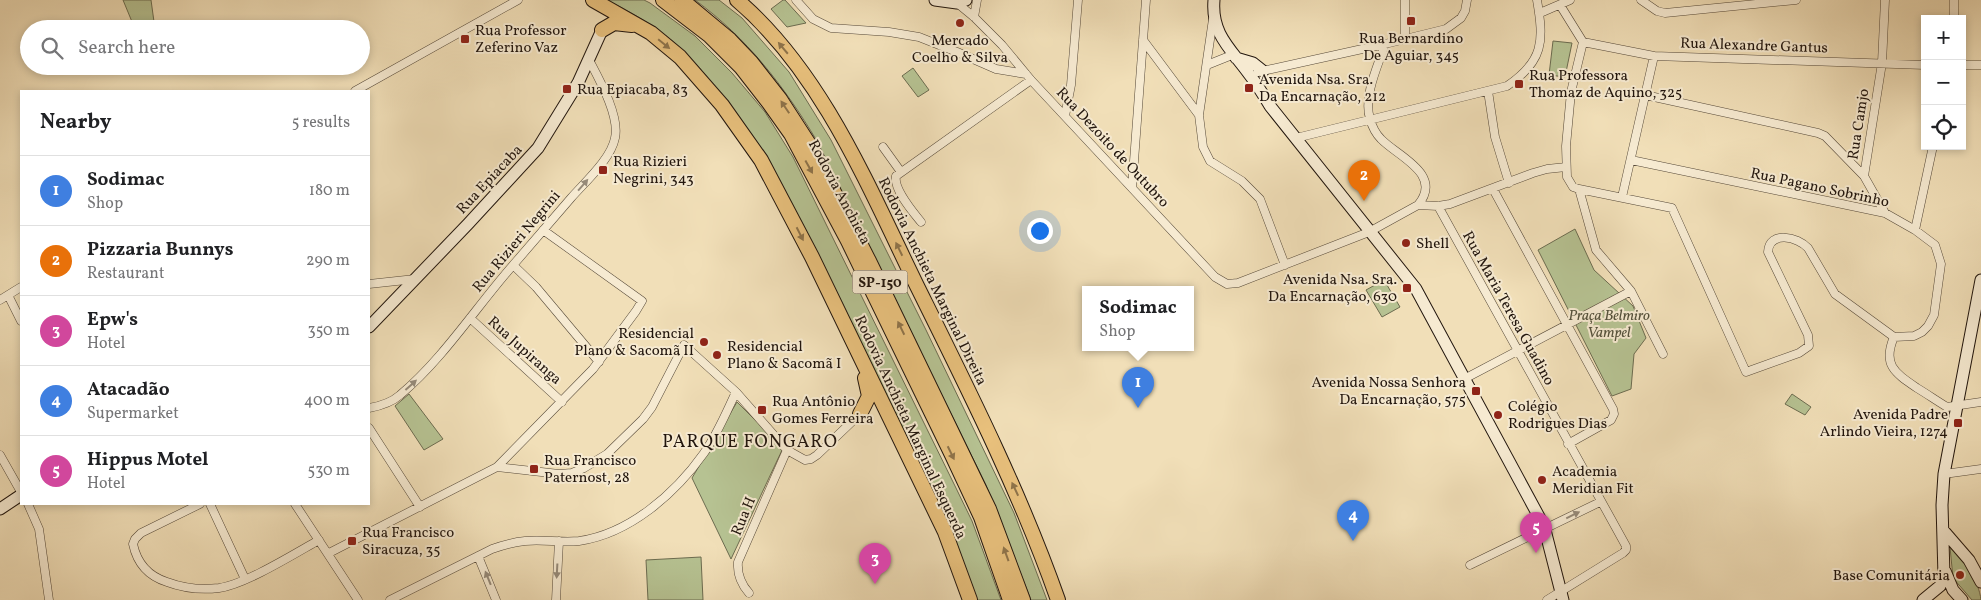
<!DOCTYPE html>
<html lang="en">
<head>
<meta charset="utf-8">
<style>
  :root { --surface:#fff; --page:#f2f2f2; --text:#202124; --muted:#757577; --line:#e0e0e0; --accent:#ea580c }
  body { margin:0; font-family:Vollkorn,serif; background:var(--page); color:var(--text) }
  .controls { position:absolute; right:15px; top:15px; display:grid; overflow:hidden; border-radius:0px; box-shadow:0 2px 8px #0003 }
  .controls button { width:45px; height:45px; display:grid; place-items:center; padding:0; border:0; border-bottom:1px solid var(--line); background:var(--surface); color:var(--text); font:25px sans-serif }
  .you { position:absolute; left:1039px; top:230px; width:18px; height:18px; margin:-12px; border:4px solid #fff; border-radius:50%; background:#1a73e8; box-shadow:0 0 0 8px #1a73e833 }
  .badge { display:grid; place-items:center; width:32px; height:32px; border-radius:50%; background:var(--accent); color:#fff; font-size:16px; font-weight:700 }
  .pin { position:absolute; translate:-50% -41px; filter:drop-shadow(0 1px 2px #0008) }
  .pin::after { content:''; position:absolute; top:26px; width:18px; height:15px; background:inherit; clip-path:polygon(0 0,100% 0,50% 100%) }
  .popup { position:absolute; left:1082px; top:286px; width:112px; height:65px; box-sizing:border-box; display:grid; place-content:center; border-radius:0px; background:var(--surface); filter:drop-shadow(0 1px 4px #0005); font-size:16px; white-space:nowrap; color:var(--muted) }
  .popup b { font-size:19px; color:var(--text) }
  .popup::after { content:''; position:absolute; left:50%; top:100%; margin-left:-10px; border:10px solid transparent; border-top-color:var(--surface) }
  .list { margin:0; padding:0; list-style:none }
  h2 { display:flex; justify-content:space-between; align-items:center; height:65px; margin:0; padding:0 20px; font-size:21px }
  h2 small { font-size:16px; font-weight:400; color:var(--muted) }
  .list li { display:grid; grid-template-columns:32px 1fr auto; gap:15px; align-items:center; box-sizing:border-box; height:70px; padding:0 20px; border-top:1px solid var(--line) }
  .list b { display:block; font-size:19px; white-space:nowrap }
  .list p { margin:0; font-size:16px; white-space:nowrap; color:var(--muted) }
  .list em { font-size:16px; font-style:normal; color:var(--muted) }
  .icon { flex:none; width:28px; height:28px; fill:none; stroke:currentColor; stroke-width:2; stroke-linecap:round; stroke-linejoin:round }
  .map { position:relative; flex:none; width:1981px; height:600px; overflow:hidden }
  .search { position:absolute; background:var(--surface); box-shadow:0 2px 8px #0003; left:20px; top:20px; width:350px; height:55px; display:flex; align-items:center; gap:12px; box-sizing:border-box; padding:0 18px; border-radius:28px; color:var(--muted); font-size:19px }
  .panel { position:absolute; background:var(--surface); box-shadow:0 2px 8px #0003; left:20px; top:90px; width:350px; height:415px; border-radius:0px }
  .map>svg:first-child { display:block }
</style>
</head>
<body>
<div class="map">
<svg width="1981" height="600" viewBox="0 0 1981 600">
  <rect width="100%" height="100%" fill="#f1dfb8"/>
  <filter id="stains"><feTurbulence type="fractalNoise" baseFrequency=".004" numOctaves="4"/><feColorMatrix values="0 0 0 0 .2 0 0 0 0 .09 0 0 0 0 .02 0 0 0 .5 -.17"/></filter>
  <radialGradient id="worn" r=".72"><stop offset=".6" stop-color="#630" stop-opacity="0"/><stop offset="1" stop-color="#630" stop-opacity=".3"/></radialGradient>
  <path fill="#b6c292" stroke="#6c6c50" d="M123,0H151L155,29H135Z
    M607,0H644L650,3L695,36L732,73L765,112L793,157L955,486L972,521L1001,600H976L755,140C731,108 708,74 679,47C658,27 632,13 607,0Z
    M695,0H719L742,18L789,72L831,140L926,330L1014,513L1047,600H1031L986,485L817,141C784,86 747,38 695,0Z
    M783,0H785L806,23L787,27L771,9Z
    M1553,41L1572,43L1565,77L1549,75Z
    M913,68L929,90L918,97L902,76Z
    M1575,229L1594,270L1633,306L1646,338L1634,354L1631,389L1612,396L1538,250Z
    M1384,280L1400,307L1382,317L1366,290Z
    M409,394L443,439L424,450L395,406Z
    M1792,394L1811,407L1805,415L1785,404Z
    M737,402L783,448L731,559L692,478Z
    M1950,547C1964,560 1979,581 1981,600H1972L1953,578Z
    M701,557L703,600H648L646,560Z"/>
  <g fill="none" stroke-linecap="round" stroke-linejoin="round">
    <g stroke="#554838" stroke-width="9">
      <path id="street" d="M796,0L813,19L831,28L889,32L919,37L957,52L996,69L1026,74
        M1405,0V38
        M1641,0L1657,11L1665,13L1796,0
        M1885,0L1882,63L1864,176L1885,213
        M957,3L974,17L1002,45L1031,80L1215,277L1227,284L1238,283L1369,232L1418,205C1444,174 1397,156 1381,139C1376,134 1372,126 1370,119C1363,96 1378,66 1385,44
        M1560,5L1583,42L1571,92L1566,146L1567,177L1573,187L1579,189L1596,250L1631,291L1663,354
        M1540,13L1570,0
        M974,17L977,0
        M1213,19L1199,115L1203,147L1210,161L1242,181L1260,199L1285,265
        M1954,19V0
        M1143,40L1199,115
        M1583,42L1654,56L1925,65
        M1207,65L1232,55
        M1962,65H1981
        M1258,72L1385,44L1446,29L1461,18L1465,11L1467,0
        M355,91L518,0
        M1488,91L1495,137L1509,183
        M1645,95L1818,133L1825,136L1864,176
        M1065,116L1071,85L1078,0
        M1296,138L1507,86C1544,61 1544,41 1537,0
        M883,147L901,172
        M1631,160L1885,213L1915,230L1935,245L1941,264L1934,315L1928,326L1922,332L1914,336L1894,337
        M1132,188L1146,0
        M1493,189L1613,409L1614,414L1611,420L1568,444
        M1579,189L1672,208L1746,372L1799,353L1809,346L1808,335L1768,252C1769,230 1798,237 1808,248L1835,294L1894,337C1882,365 1895,373 1917,388C1927,394 1937,401 1947,407L1981,402
        M1622,197L1654,56
        M1418,205L1438,206L1450,204L1533,173L1547,169L1566,167
        M1438,206L1626,546V550L1623,553L1547,600
        M921,222C913,212 893,189 896,176L1031,80
        M1915,230L1933,146
        M513,265L536,287L599,362
        M369,284L415,279
        M8,295L21,321
        M0,300L21,287
        M470,318L562,402
        M1466,378L1631,291
        M369,408C380,406 391,403 400,395C444,358 476,307 514,264C533,242 552,220 571,198C585,182 611,159 615,138C620,116 599,79 589,60
        M369,428L420,507
        M0,455L21,492
        M497,467L559,474L572,473L584,468L607,454L643,419L652,407L684,345L736,392L787,450L805,460L811,459L817,455L860,414
        M1944,474L1981,469
        M28,504L39,529L49,600
        M200,504L141,533L135,539L133,544C137,563 148,576 167,582C183,588 202,590 219,588C246,584 294,554 319,540
        M210,504L245,579
        M295,504L358,600
        M329,553L497,467L593,369L636,311L642,301L543,230
        M478,556L496,600
        M1470,565L1600,502
        M749,593C741,584 737,574 738,562L787,450
        M390,600L492,549C503,545 514,542 525,541C543,539 561,543 579,541C629,534 675,494 704,453C717,435 726,413 736,392
        M556,600L559,541"/>
    </g>
    <g stroke="#21150d" stroke-width="13">
      <path id="secondary" d="M935,0L957,3L966,0
        M1214,0C1211,34 1231,49 1249,74C1257,84 1264,96 1270,106L1416,289L1544,526L1563,600
        M1236,58L1253,63L1263,71
        M369,327L468,224L538,148L578,83L602,30
        M0,509L21,495
        M1943,530L1969,560L1981,582
        M1945,571L1953,590L1962,600
        M1923,600L1940,586L1944,576L1942,505L1944,474L1981,280"/>
    </g>
    <g stroke="#21150d" stroke-width="16">
      <path id="highway" d="M593,0L651,33L680,57L722,105L761,160L812,257L945,532L970,600
        M663,0L710,36L741,67L769,103L791,134L848,241L952,455L981,517L1010,600
        M682,0L730,40L751,62L780,99L811,147L869,261L989,509L1023,600
        M737,0C822,72 869,188 917,286C968,389 1020,492 1058,600
        M602,30L614,23L632,25
        M860,414L869,396L865,378"/>
    </g>
    <use href="#street" stroke="#f6ead1" stroke-width="8"/>
    <use href="#secondary" stroke="#f6ead1" stroke-width="11"/>
    <use href="#highway" stroke="#e8c07c" stroke-width="14"/>
  </g>
  <defs><path id="oneway-solid" d="M-6-.8H1V-3.2L6.5 0L1 3.2V.8H-6Z" transform="scale(1.25)"/></defs>
  <g fill="#8e734a">
    <use href="#oneway-solid" transform="translate(664 44) rotate(39)"/>
    <use href="#oneway-solid" transform="translate(783 48) rotate(-130)"/>
    <use href="#oneway-solid" transform="translate(785 107) rotate(-124)"/>
    <use href="#oneway-solid" transform="translate(809 167) rotate(61)"/>
    <use href="#oneway-solid" transform="translate(800 234) rotate(63)"/>
    <use href="#oneway-solid" transform="translate(899 249) rotate(-116)"/>
    <use href="#oneway-solid" transform="translate(901 328) rotate(-116)"/>
    <use href="#oneway-solid" transform="translate(951 453) rotate(64)"/>
    <use href="#oneway-solid" transform="translate(1015 489) rotate(-115)"/>
    <use href="#oneway-solid" transform="translate(1006 554) rotate(-110)"/>
  </g>
  <g fill="#968a79">
    <use href="#oneway-solid" transform="translate(583 185) rotate(-49)"/>
    <use href="#oneway-solid" transform="translate(411 385) rotate(-42)"/>
    <use href="#oneway-solid" transform="translate(1573 515) rotate(-26)"/>
    <use href="#oneway-solid" transform="translate(557 571) rotate(93)"/>
    <use href="#oneway-solid" transform="translate(488 578) rotate(-112)"/>
  </g>
  <g fill="#8f2418" stroke="#f6ead1" stroke-width="2">
    <rect x="1406" y="16" width="10" height="10" rx="2.5"/>
    <circle cx="960" cy="23" r="5"/>
    <rect x="460" y="34" width="10" height="10" rx="2.5"/>
    <rect x="1514" y="79" width="10" height="10" rx="2.5"/>
    <rect x="1244" y="83" width="10" height="10" rx="2.5"/>
    <rect x="562" y="84" width="10" height="10" rx="2.5"/>
    <rect x="598" y="165" width="10" height="10" rx="2.5"/>
    <circle cx="1406" cy="243" r="5"/>
    <rect x="1402" y="283" width="10" height="10" rx="2.5"/>
    <circle cx="704" cy="342" r="5"/>
    <circle cx="717" cy="355" r="5"/>
    <rect x="1471" y="386" width="10" height="10" rx="2.5"/>
    <rect x="757" y="405" width="10" height="10" rx="2.5"/>
    <circle cx="1498" cy="415" r="5"/>
    <rect x="1953" y="418" width="10" height="10" rx="2.5"/>
    <rect x="529" y="464" width="10" height="10" rx="2.5"/>
    <circle cx="1542" cy="480" r="5"/>
    <rect x="347" y="536" width="10" height="10" rx="2.5"/>
    <circle cx="1960" cy="575" r="5"/>
  </g>
  <g text-anchor="middle" stroke-width="4" stroke-linejoin="round" paint-order="stroke">
    <rect fill="#f6ead1" stroke="#615548" stroke-width="1" x="852.5" y="270.5" width="55" height="23" rx="4"/>
    <g font-size="14" font-weight="bold" fill="#21150d">
      <text x="880" y="287">SP-150</text>
    </g>
    <g font-size="15" fill="#21150d" stroke="#f6ead1" text-anchor="start">
      <text x="475" y="35">Rua Professor<tspan x="475" dy="17">Zeferino Vaz</tspan></text>
      <text x="1411" y="43" text-anchor="middle">Rua Bernardino<tspan x="1411" dy="17">De Aguiar, 345</tspan></text>
      <text x="960" y="45" text-anchor="middle">Mercado<tspan x="960" dy="17">Coelho &amp; Silva</tspan></text>
      <text x="1529" y="80">Rua Professora<tspan x="1529" dy="17">Thomaz de Aquino, 325</tspan></text>
      <text x="1259" y="84">Avenida Nsa. Sra.<tspan x="1259" dy="17">Da Encarnação, 212</tspan></text>
      <text x="577" y="94">Rua Epiacaba, 83</text>
      <text x="613" y="166">Rua Rizieri<tspan x="613" dy="17">Negrini, 343</tspan></text>
      <text x="1416" y="248">Shell</text>
      <text x="1397" y="284" text-anchor="end">Avenida Nsa. Sra.<tspan x="1397" dy="17">Da Encarnação, 630</tspan></text>
      <text x="694" y="338" text-anchor="end">Residencial<tspan x="694" dy="17">Plano &amp; Sacomã II</tspan></text>
      <text x="727" y="351">Residencial<tspan x="727" dy="17">Plano &amp; Sacomã I</tspan></text>
      <text x="1466" y="387" text-anchor="end">Avenida Nossa Senhora<tspan x="1466" dy="17">Da Encarnação, 575</tspan></text>
      <text x="772" y="406">Rua Antônio<tspan x="772" dy="17">Gomes Ferreira</tspan></text>
      <text x="1508" y="411">Colégio<tspan x="1508" dy="17">Rodrigues Dias</tspan></text>
      <text x="1948" y="419" text-anchor="end">Avenida Padre<tspan x="1948" dy="17">Arlindo Vieira, 1274</tspan></text>
      <text x="544" y="465">Rua Francisco<tspan x="544" dy="17">Paternost, 28</tspan></text>
      <text x="1552" y="476">Academia<tspan x="1552" dy="17">Meridian Fit</tspan></text>
      <text x="362" y="537">Rua Francisco<tspan x="362" dy="17">Siracuza, 35</tspan></text>
      <text x="1950" y="580" text-anchor="end">Base Comunitária</text>
    </g>
    <g font-size="15" fill="#21150d" stroke="#f6ead1">
      <text transform="translate(1754 45) rotate(2)" y="5">Rua Alexandre Gantus</text>
      <text transform="translate(1858 124) rotate(-81)" y="5">Rua Camjo</text>
      <text transform="translate(1113 147) rotate(47)" y="5">Rua Dezoito de Outubro</text>
      <text transform="translate(489 179) rotate(-47)" y="5">Rua Epiacaba</text>
      <text transform="translate(1820 187) rotate(12)" y="5">Rua Pagano Sobrinho</text>
      <text transform="translate(840 192) rotate(62)" y="5">Rodovia Anchieta</text>
      <text transform="translate(516 241) rotate(-50)" y="5">Rua Rizieri Negrini</text>
      <text transform="translate(933 281) rotate(64)" y="5">Rodovia Anchieta Marginal Direita</text>
      <text transform="translate(1509 308) rotate(61)" y="5">Rua Maria Teresa Guadino</text>
      <text transform="translate(525 350) rotate(42)" y="5">Rua Jupiranga</text>
      <text transform="translate(911 427) rotate(65)" y="5">Rodovia Anchieta Marginal Esquerda</text>
      <text transform="translate(743 516) rotate(-67)" y="5">Rua H</text>
    </g>
    <g font-size="15" font-style="italic" fill="#55523c" stroke="#f6ead1">
      <text x="1609" y="320">Praça Belmiro<tspan x="1609" dy="17">Vampel</tspan></text>
    </g>
    <g font-size="18" letter-spacing="1" fill="#21150d" stroke="#f6ead1">
      <text x="750" y="447">PARQUE FONGARO</text>
    </g>
  </g>
  <rect width="100%" height="100%" filter="url(#stains)"/>
  <rect width="100%" height="100%" fill="url(#worn)"/>
</svg>
<div class="controls">
<button>+</button>
<button>−</button>
<button><svg class="icon" aria-label="locate" viewBox="0 0 24 24"><circle cx="12" cy="12" r="6"/><path d="M12 2v4M12 18v4M2 12h4M18 12h4"/></svg></button>
</div>
<div class="you"></div>
<div class="pin badge" style="left:1138px;top:408px;background:#3f7fe0">1</div>
<div class="popup"><b>Sodimac</b>Shop</div>
<div class="pin badge" style="left:1364px;top:201px;background:#e8710a">2</div>
<div class="pin badge" style="left:875px;top:584px;background:#d1479c">3</div>
<div class="pin badge" style="left:1353px;top:541px;background:#3f7fe0">4</div>
<div class="pin badge" style="left:1536px;top:553px;background:#d1479c">5</div>
<div class="search"><svg class="icon" aria-label="search" viewBox="0 0 24 24"><circle cx="10" cy="10" r="6"/><path d="M15 15l6 6"/></svg>Search here</div>
<section class="panel">
<h2>Nearby<small>5 results</small></h2>
<ul class="list">
<li><span class="badge" style="background:#3f7fe0">1</span><div><b>Sodimac</b><p>Shop</p></div><em>180 m</em></li>
<li><span class="badge" style="background:#e8710a">2</span><div><b>Pizzaria Bunnys</b><p>Restaurant</p></div><em>290 m</em></li>
<li><span class="badge" style="background:#d1479c">3</span><div><b>Epw's</b><p>Hotel</p></div><em>350 m</em></li>
<li><span class="badge" style="background:#3f7fe0">4</span><div><b>Atacadão</b><p>Supermarket</p></div><em>400 m</em></li>
<li><span class="badge" style="background:#d1479c">5</span><div><b>Hippus Motel</b><p>Hotel</p></div><em>530 m</em></li>
</ul>
</section>
</div>
</body>
</html>
